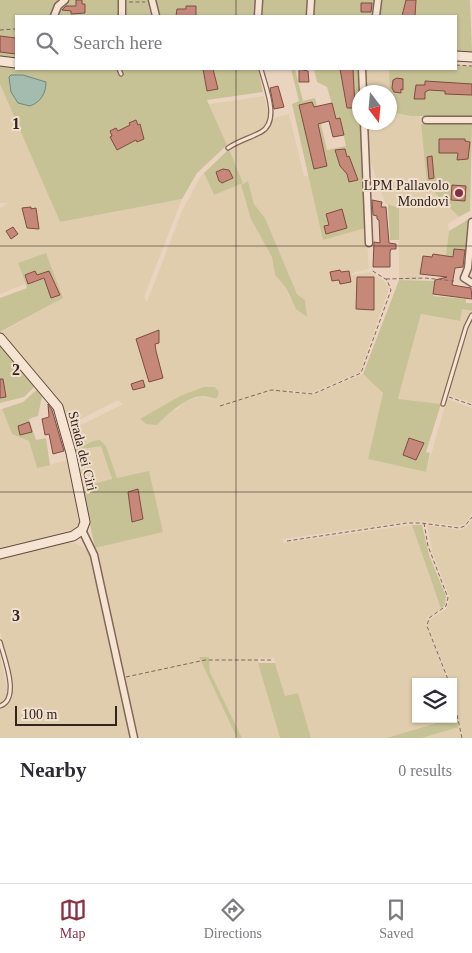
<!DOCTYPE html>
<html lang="en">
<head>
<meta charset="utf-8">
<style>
  :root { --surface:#fff; --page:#f2f2f3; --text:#2b2b33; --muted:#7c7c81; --line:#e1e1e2; --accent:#8c2e43 }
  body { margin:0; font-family:"Times New Roman",serif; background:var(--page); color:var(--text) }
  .controls { position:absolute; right:15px; bottom:15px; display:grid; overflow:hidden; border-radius:0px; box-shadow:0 1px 4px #0004 }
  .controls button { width:45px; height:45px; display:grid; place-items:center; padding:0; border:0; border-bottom:1px solid var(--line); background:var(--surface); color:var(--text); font:25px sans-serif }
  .compass { position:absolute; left:352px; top:85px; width:45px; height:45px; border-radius:50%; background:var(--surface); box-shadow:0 1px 4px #0004; rotate:164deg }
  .scale { position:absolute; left:15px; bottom:12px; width:102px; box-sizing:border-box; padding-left:5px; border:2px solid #32231d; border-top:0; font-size:14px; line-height:18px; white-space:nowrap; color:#32231d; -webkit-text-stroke:4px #f2e0cf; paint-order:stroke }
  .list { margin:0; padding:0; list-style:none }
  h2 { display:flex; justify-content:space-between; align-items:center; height:65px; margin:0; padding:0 20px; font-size:21px }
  h2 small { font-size:16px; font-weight:400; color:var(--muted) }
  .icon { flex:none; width:28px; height:28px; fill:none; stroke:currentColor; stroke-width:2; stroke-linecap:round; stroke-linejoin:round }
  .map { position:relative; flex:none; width:472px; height:738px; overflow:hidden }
  .search { position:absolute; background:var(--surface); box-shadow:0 1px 4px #0004; left:15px; right:15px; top:15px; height:55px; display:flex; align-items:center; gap:12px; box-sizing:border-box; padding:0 18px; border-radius:0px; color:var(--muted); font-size:19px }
  .sheet { height:145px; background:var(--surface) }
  nav { display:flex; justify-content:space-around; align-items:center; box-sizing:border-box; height:70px; border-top:1px solid var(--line); background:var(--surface); font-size:14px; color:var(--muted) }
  nav a { display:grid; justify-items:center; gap:2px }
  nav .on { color:var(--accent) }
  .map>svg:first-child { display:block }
</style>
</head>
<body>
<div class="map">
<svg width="472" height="738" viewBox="0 0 472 738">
  <rect width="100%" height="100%" fill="#ead4c0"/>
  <path fill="#dfcdae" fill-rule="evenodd" d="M365,69H389V92H366Z
    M0,84L60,222L182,199L144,297L147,302L182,211L200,177L204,173L214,195L243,182L229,149L267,130L274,118L289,114L304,176H309L323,240L366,228L369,269L352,273V275L370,272L384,281L389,288L360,372L311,393L288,390L287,392L313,395L363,374L383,393L369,459L426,472L447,399L472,408V513L466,523L459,526L422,521L404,522L283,539V543L412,525L441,609L428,617L426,625L448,682H416V719H448L386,738H311L298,693L285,697L274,658H257L280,738H242L210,672L209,657H199L237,738H136L95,548L163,531L117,479L106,446L93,441L73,451L69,431L123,404L118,400L67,426L55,396L0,333L63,298L18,263L25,284L0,294V208L9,203H0ZM248,181L254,204L265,218L297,294L305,300L306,317L289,297L286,288L275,275L272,257L252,219L241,185ZM219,392L213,399L200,396L185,402L178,409L140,420L180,396Z
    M264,96L268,112L267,124L256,132L227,145L209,104Z
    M390,112L420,116L427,185L459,217L448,224L449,231L446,256L433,254L432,257L423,256L419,280H399V208L385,203L369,157L367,123L390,122Z
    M462,309L472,312L465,326L441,404L398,400L421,314L459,321Z
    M472,319V403L450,395L449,391Z
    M0,409H2L12,434L29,441L37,468L68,460L81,521L74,529L0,550Z
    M92,446H101L103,449L112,480L82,487L75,455Z
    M472,520V738H463L453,692V682H450L428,626L429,620L446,609L450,599L433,554L427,525L461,530L467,527Z
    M66,543H75L83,547L92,558L132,738H0V708L12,700L13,688L0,630V559Z
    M0,655L8,694L7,699L0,704Z
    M459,727L461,738H422Z"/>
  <path fill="#c7c295" d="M0,0H60L52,16H16V58L0,56Z
    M69,0H119L118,16H58L60,10Z
    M125,0H148L151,16H125Z
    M156,0H256L255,16H160Z
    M263,0H307L306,16H262Z
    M315,0H374L372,16H314Z
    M381,0H470L472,52L456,51V16H380Z
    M0,65L42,70L258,69L263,92L207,100L227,145L197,173L182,199L60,222L0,84Z
    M456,65L472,66V116H411L390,112L389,69H456Z
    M291,69H295L303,101L315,98L327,150L346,146L340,118L336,119L327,87L317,82L314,69H359L360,122L362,123L366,228L323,240L292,104L299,101Z
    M421,124H472L470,211L459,217L427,185Z
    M229,149L243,183L214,195L204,173Z
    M248,181L254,204L265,218L297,294L305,300L307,317L296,309L286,288L275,275L272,257L251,219L241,185Z
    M388,204L399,208V240H390Z
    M469,219L467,250L454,249L453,263L445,262L449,231Z
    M46,253L63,298L0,332V298L27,288L18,263Z
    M399,280L435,281L433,296L466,299V303H472V311L462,309L460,321L421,314L398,399L441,404L426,452L430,453L426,472L368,459L383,393L363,374Z
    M0,342L37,384L24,397L0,403Z
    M40,387L43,391L38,416L29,419L36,440L46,438L50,465L37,468L29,441L12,434L2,409L23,402Z
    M204,387H215L219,392L217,398C211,399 207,396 201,396C187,397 166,415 157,425L146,424L140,419L180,396Z
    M100,440L106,446L117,478L149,471L163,532L95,548L82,487L112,479L101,446L83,449L75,455L73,451L93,441Z
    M412,525H422L429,555L446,596L445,605L441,609Z
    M199,657H209L210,672L242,738H237Z
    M258,663H275L285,696L298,693L311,738H280Z
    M457,717L459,727L422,738H386Z"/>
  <path fill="#a3bcaf" stroke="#6b897b" d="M11,75H23L46,82C46,93 41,102 30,106L18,103L11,92L9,77Z"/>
  <path fill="#c68878" stroke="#7f4c41" d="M76,0H82V4H85V13L71,14V11L62,10L66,6H76Z
    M406,0H416L415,16H402Z
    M361,3H372L371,12H361Z
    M186,6H196V16H176L177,9H186Z
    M0,36L16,38V54L0,52Z
    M203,69H213L218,89L207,91Z
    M299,69L308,71L309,82H299Z
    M340,69H353L355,108H347Z
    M397,78L403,79V90L401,89V93L394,92L392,88L393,80Z
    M425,81L472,84V95L445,94V91L429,90L425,92V99H414L416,85H425Z
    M278,86L284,107L274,109L270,88Z
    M312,102L314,107L332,103L336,119L340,118L344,135L333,137L329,121L318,124L327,166L314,169L299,105Z
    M136,120L138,125L140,124L144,139L137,142L136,140L117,150L110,137L112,136L110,131L116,128L118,131L130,125L129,123Z
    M439,139H465V141L470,142L468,159L457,160L458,153H439Z
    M345,149L347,157L349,156L358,180L349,182L347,174L340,166L335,150Z
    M432,156L434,178L429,179L427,157Z
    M223,169L229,170L233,178L222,183L219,181L216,172Z
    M452,185L466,186L465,201L451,200Z
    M372,200L382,202L381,207H386L389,243L396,244V249H391L390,252V267H373L374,242L380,243L379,220L377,219V216L373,215Z
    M31,207V209L36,208L39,229L27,228L22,208Z
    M342,209L347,228L326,234L324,226L329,225L326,214Z
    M13,227L18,234L11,239L6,231Z
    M454,249L465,250L463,267L455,268L452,285L471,288L472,299L433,294L435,280L447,277L420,274L423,256L432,257L433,254L453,257Z
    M340,270L341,272L349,271L351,282L340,284L339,280L332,281L330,272Z
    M35,271L37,275L49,271L60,295L51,298L44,278L28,284L25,275Z
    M357,277H374V310L356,309Z
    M159,330V343L155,344L156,351L163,378L149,382L136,339Z
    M0,379H3L6,397L0,398Z
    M143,380L145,387L133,390L131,384Z
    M48,404L52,410L64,451L53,454L49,434L45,435L42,419L49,417Z
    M29,422L32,432L20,435L18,426Z
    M409,438L424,443L416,460L403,455Z
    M138,489L143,519L132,522L128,492Z"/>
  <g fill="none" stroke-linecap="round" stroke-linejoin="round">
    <g stroke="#826659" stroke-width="5.5">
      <path id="lane" d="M119,69L121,74
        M228,148C238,141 250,138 261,132C281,121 265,86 261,69
        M443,404L466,327L472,315
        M0,642C4,658 21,699 0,706"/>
    </g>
    <g stroke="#826659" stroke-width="9">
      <path id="street" d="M152,0L156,16
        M54,16L58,6L65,0
        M122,16V0
        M258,16L259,0
        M310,16L311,0
        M376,16L378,0
        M362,69L363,92
        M426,120H472
        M364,122L369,243
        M472,222L468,268L464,278L472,283
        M82,530L94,555L134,738"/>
    </g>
    <g stroke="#63483d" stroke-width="11">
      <path id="secondary" d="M456,56L472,57
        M0,61L16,63
        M0,338L58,407L71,453L85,522L82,530L73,536L0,554"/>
    </g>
    <path stroke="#826659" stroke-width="1" stroke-dasharray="4 2.5" stroke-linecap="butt" d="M129,2H145
      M0,30L16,29
      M456,65L472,66
      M386,279L425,278L454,281
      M449,397L472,405
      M220,406L271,390L313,394L361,373L391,290L387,280L371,270
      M424,523L428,546L448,598L446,606L429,618L427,626L449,682
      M287,541L407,523H421L459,528L465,526L472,517
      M126,677L205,660H271
      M453,696L462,738"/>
    <use href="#lane" stroke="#f6e4d2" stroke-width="3"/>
    <use href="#street" stroke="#f6e4d2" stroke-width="6"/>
    <use href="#secondary" stroke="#f6e4d2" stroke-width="9"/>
  </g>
  <path fill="none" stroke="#32231d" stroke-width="1" stroke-opacity="0.55" d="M236,0V16M236,69V738M0,246H472M0,492H472"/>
  <circle fill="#8c2e43" stroke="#f2e0cf" stroke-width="2" cx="459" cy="193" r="5"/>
  <g text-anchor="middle" stroke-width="4" stroke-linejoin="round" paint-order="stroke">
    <g font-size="14" fill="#32231d" stroke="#f2e0cf" text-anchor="end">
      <text x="449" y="190">LPM Pallavolo<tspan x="449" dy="16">Mondovì</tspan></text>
    </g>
    <g font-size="14" fill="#32231d" stroke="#f2e0cf">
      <text transform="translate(83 451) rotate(76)" y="5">Strada dei Ciri</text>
    </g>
  </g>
  <g font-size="16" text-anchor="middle" font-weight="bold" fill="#32231d" stroke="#f2e0cf" stroke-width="4" stroke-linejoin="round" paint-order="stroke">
    <text x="16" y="129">1</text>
    <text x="16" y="375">2</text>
    <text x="16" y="621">3</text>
  </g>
</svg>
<div class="controls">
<button><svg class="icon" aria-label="layers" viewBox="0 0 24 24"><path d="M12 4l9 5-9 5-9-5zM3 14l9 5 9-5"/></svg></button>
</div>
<svg class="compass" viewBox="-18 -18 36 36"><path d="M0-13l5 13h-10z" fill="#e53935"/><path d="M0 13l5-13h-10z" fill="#7c7c81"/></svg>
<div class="scale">100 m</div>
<div class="search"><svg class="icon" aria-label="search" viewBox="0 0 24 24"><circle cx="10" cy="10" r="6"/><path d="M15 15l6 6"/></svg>Search here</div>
</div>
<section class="sheet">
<h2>Nearby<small>0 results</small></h2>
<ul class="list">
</ul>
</section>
<nav>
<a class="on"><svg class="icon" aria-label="map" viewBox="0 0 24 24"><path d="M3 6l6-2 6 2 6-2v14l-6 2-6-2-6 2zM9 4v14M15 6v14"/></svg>Map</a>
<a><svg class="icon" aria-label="directions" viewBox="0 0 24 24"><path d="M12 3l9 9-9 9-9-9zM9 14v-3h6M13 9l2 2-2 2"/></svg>Directions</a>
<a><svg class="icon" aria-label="saved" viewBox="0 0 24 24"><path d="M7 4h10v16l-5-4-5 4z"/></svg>Saved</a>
</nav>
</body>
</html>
